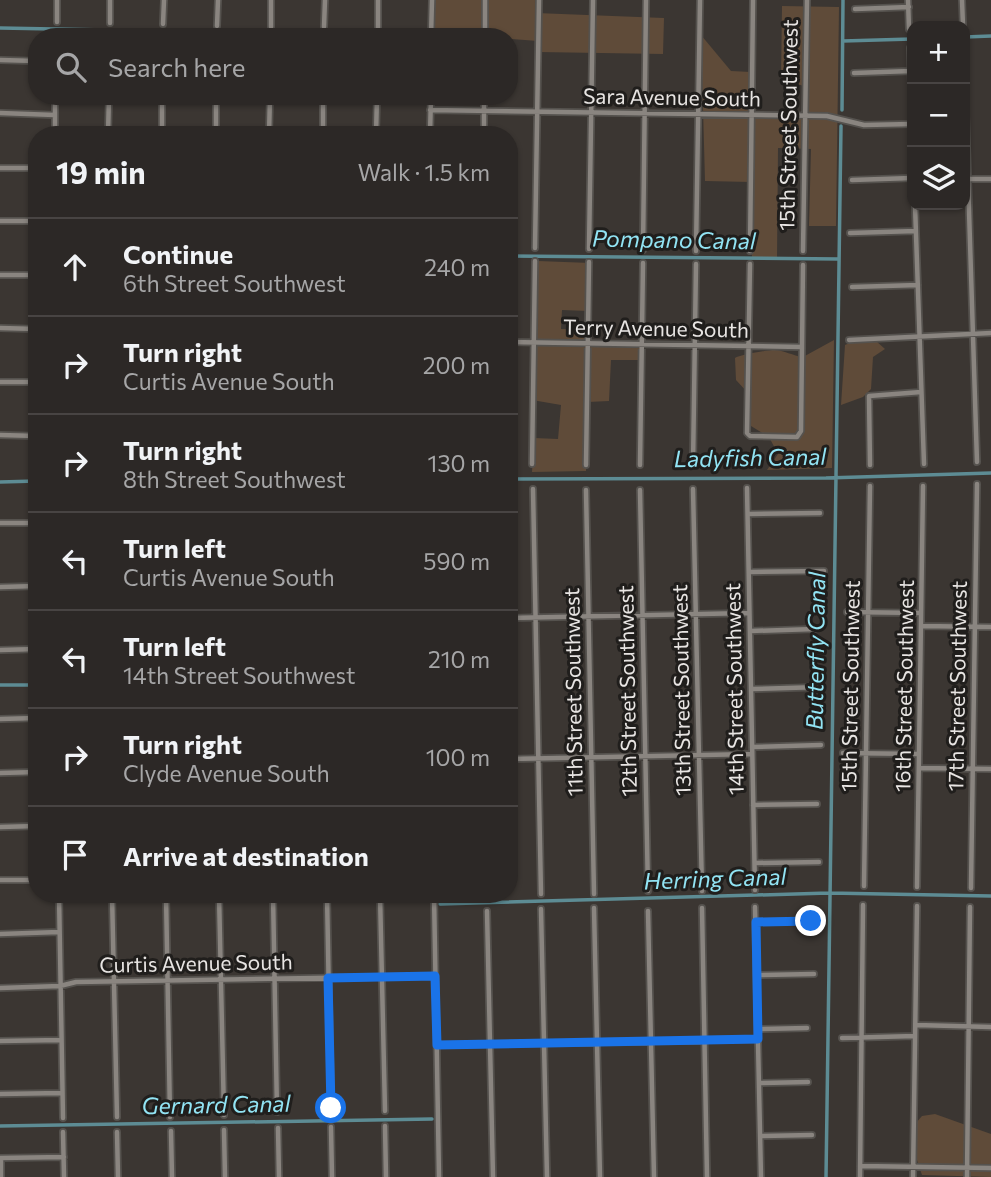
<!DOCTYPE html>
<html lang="en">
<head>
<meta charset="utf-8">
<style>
  :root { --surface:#2c2826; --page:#34302e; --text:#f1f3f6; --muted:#a6a6a7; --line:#484443 }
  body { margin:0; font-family:Commissioner,sans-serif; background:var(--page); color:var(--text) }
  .controls { position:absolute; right:21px; top:21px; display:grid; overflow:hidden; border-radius:14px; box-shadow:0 2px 5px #0004 }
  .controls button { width:63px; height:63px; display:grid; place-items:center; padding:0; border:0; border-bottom:2px solid var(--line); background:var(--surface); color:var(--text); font:35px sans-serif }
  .stop { position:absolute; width:21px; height:21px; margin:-16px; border:5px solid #1a73e8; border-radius:50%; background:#fff }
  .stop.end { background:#1a73e8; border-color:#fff; box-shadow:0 2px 7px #0008 }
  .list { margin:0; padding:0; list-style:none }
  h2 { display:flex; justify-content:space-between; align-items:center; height:91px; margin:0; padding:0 28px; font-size:30px }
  h2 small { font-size:23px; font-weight:400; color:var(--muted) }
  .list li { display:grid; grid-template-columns:46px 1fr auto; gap:21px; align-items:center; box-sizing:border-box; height:98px; padding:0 28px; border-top:2px solid var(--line) }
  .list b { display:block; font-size:26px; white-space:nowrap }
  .list p { margin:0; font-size:23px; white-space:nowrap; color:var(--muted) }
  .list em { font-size:23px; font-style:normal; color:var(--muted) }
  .icon { flex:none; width:38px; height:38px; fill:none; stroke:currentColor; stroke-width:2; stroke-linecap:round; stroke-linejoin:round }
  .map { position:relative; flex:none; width:991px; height:1177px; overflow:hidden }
  .search { position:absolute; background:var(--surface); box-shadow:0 2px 5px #0004; left:28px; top:28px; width:490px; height:77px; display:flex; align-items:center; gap:18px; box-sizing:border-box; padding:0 24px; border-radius:28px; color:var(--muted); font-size:26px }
  .panel { position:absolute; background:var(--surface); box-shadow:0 2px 5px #0004; left:28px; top:126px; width:490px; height:777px; border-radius:28px }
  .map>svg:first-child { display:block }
</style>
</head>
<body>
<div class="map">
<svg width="991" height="1177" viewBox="0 0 991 1177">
  <rect width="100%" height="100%" fill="#3b3632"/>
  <path fill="#5f4b39" d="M431,0H536V13L664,18L663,54L538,52V41L485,37L484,28H431Z
    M782,6L839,7L836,226H809L811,149L778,148L777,260H752L751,182L705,181L701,35L731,71L751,72V113H806L807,87L781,79Z
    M538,261L591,263L589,311L562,310L561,329L587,330V343L643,344L641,360H611L609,401L588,402L586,471L532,472L534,438L558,439L561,405L532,400Z
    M834,340L832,468L767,470L778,454L769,437L751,426L748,393L736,380L735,358C739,355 768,350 774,350C784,350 793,356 803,357Z
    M854,341H876L885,349L873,357L871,389L863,397L841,405L845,345Z
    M935,1114L991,1134V1177L922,1175L917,1160L915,1124L922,1116Z"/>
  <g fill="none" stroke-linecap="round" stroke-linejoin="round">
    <path stroke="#5d8c94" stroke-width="3.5" d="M0,28L423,36
      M965,37L991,36
      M843,41L912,39
      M842,110L843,0
      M509,256L839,259
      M509,479L826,478L991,473
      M0,482L37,481
      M0,685H37
      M440,904L829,893L991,896
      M0,1126L432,1119
      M826,1177L841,126"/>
    <g stroke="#55524e" stroke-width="8">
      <path id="street" d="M908,0L909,29
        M962,0L963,26
        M855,9L909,7
        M57,22V0
        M110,23V0
        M163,24L164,0
        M217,26L218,0
        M271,27V0
        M324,27L325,0
        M378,29V0
        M431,37L432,0
        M485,37V0
        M910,48L912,119
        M0,60L37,61
        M854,73L911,71
        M965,84L977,462
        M430,110L827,116L864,125L912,124
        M0,113L55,115
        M55,135V96
        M108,135L109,96
        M162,135V96
        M216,135V96
        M269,135L270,96
        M323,135V96
        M376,135L377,96
        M430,135L431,96
        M484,135V96
        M0,168H37
        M967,179H991
        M852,180L912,178
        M915,205L924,464
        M0,221H37
        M850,233L916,231
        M535,248L539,0
        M589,249L593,0
        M643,250L646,0
        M696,251L700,0
        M750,251L753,0
        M803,251L807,0
        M750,264L747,433L750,436L797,437L801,431L803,265
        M0,275H37
        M852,287L918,285
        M0,328L37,329
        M849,340L991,333
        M509,342L802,347
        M0,382H37
        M0,435L37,436
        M532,464L535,261
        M586,465L589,262
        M640,465L643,263
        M693,465L696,264
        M870,465L869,396L921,392
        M747,488L755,890
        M533,489L541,894
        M693,489L702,891
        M586,490L594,894
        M640,490L648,891
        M748,514L820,513
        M0,523H37
        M749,572L824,571
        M0,587L37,586
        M847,612L921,613
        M509,618L749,613
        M921,626L991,627
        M750,631L815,629
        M0,650L37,649
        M751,689L821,687
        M0,719L37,718
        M752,747L821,745
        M843,753L919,754
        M509,759L752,754
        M919,768L991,769
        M0,773L37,772
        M753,805L817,804
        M0,827L37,826
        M755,863L819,862
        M0,880H37
        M864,886L870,486
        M917,887L923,486
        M971,888L977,484
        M59,894L63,1118
        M112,894L117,1117
        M166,894L170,1117
        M219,894L224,1115
        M273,894L277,1112
        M327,894L331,1108
        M380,894L385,1111
        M434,894L439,1177
        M487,894V896
        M755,907L761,1177
        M594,908L600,1177
        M702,908L707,1177
        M541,909L547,1177
        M487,911L493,1177
        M648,911L654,1177
        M756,922L811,921
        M0,934L59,932
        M757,975L814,974
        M0,988L60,986L76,982L435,976
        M916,1025L991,1027
        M758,1029L807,1028
        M842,1038L915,1036
        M0,1041L61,1040
        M437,1045L758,1039
        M759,1083L808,1082
        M0,1094L62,1093
        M385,1126L386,1177
        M331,1127L332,1177
        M278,1128L279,1177
        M224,1130L225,1177
        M171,1131L172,1177
        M63,1132L64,1177
        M117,1132L118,1177
        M760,1136L812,1135
        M0,1158L64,1157
        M1,1158V1177
        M860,1166L991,1168
        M860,1177L863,905
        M913,1177L917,906
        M967,1177L970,907"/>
    </g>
    <use href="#street" stroke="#8a8580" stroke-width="4.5"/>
  </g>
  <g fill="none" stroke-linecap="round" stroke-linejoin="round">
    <path stroke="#1a73e8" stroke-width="9" d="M331,1108L328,978L435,976L437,1045L758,1039L756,922L811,921"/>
  </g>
  <g text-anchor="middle" stroke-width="6" stroke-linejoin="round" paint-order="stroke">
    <g font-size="21" fill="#e8e5e3" stroke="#201e1c">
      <text transform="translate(672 98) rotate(1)" y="7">Sara Avenue South</text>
      <text transform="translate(789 125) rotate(-89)" y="7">15th Street Southwest</text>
      <text transform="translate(656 329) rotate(1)" y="7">Terry Avenue South</text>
      <text transform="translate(851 686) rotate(-89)" y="7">15th Street Southwest</text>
      <text transform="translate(905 686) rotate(-89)" y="7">16th Street Southwest</text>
      <text transform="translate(958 686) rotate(-89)" y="7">17th Street Southwest</text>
      <text transform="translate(735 689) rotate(-91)" y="7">14th Street Southwest</text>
      <text transform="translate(682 690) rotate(-91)" y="7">13th Street Southwest</text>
      <text transform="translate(628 691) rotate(-91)" y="7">12th Street Southwest</text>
      <text transform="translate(574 692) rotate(-91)" y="7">11th Street Southwest</text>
      <text transform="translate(196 964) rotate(-1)" y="7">Curtis Avenue South</text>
    </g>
    <g font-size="23" font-style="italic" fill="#92e4f4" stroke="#201e1c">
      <text transform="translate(674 240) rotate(1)" y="8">Pompano Canal</text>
      <text transform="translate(750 458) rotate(-1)" y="8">Ladyfish Canal</text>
      <text transform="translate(816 651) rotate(-89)" y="8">Butterfly Canal</text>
      <text transform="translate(715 879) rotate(-2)" y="8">Herring Canal</text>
      <text transform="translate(216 1105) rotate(-1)" y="8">Gernard Canal</text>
    </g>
  </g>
</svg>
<div class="controls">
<button>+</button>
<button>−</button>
<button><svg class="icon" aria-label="layers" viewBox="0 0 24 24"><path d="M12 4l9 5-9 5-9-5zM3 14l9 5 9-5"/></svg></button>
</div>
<div class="stop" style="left:331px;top:1108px"></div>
<div class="stop end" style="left:811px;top:921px"></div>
<div class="search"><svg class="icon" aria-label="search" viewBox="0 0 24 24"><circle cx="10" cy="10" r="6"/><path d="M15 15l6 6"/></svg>Search here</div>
<section class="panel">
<h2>19 min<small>Walk · 1.5 km</small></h2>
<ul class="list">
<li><svg class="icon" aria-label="ahead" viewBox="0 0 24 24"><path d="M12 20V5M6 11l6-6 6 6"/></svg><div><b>Continue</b><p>6th Street Southwest</p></div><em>240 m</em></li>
<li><svg class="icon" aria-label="right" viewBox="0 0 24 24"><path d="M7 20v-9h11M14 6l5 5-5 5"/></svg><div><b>Turn right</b><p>Curtis Avenue South</p></div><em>200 m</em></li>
<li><svg class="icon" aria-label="right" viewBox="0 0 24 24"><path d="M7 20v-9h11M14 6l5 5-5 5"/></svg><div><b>Turn right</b><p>8th Street Southwest</p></div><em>130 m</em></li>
<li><svg class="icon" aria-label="left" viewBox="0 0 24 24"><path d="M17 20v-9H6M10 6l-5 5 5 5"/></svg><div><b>Turn left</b><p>Curtis Avenue South</p></div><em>590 m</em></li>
<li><svg class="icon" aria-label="left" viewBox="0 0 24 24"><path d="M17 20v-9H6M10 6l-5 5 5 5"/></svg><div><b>Turn left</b><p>14th Street Southwest</p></div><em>210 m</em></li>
<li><svg class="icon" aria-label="right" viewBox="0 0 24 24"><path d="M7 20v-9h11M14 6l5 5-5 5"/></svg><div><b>Turn right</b><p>Clyde Avenue South</p></div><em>100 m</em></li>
<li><svg class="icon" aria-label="arrive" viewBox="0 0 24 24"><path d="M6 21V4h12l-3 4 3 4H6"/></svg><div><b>Arrive at destination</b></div></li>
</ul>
</section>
</div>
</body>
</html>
